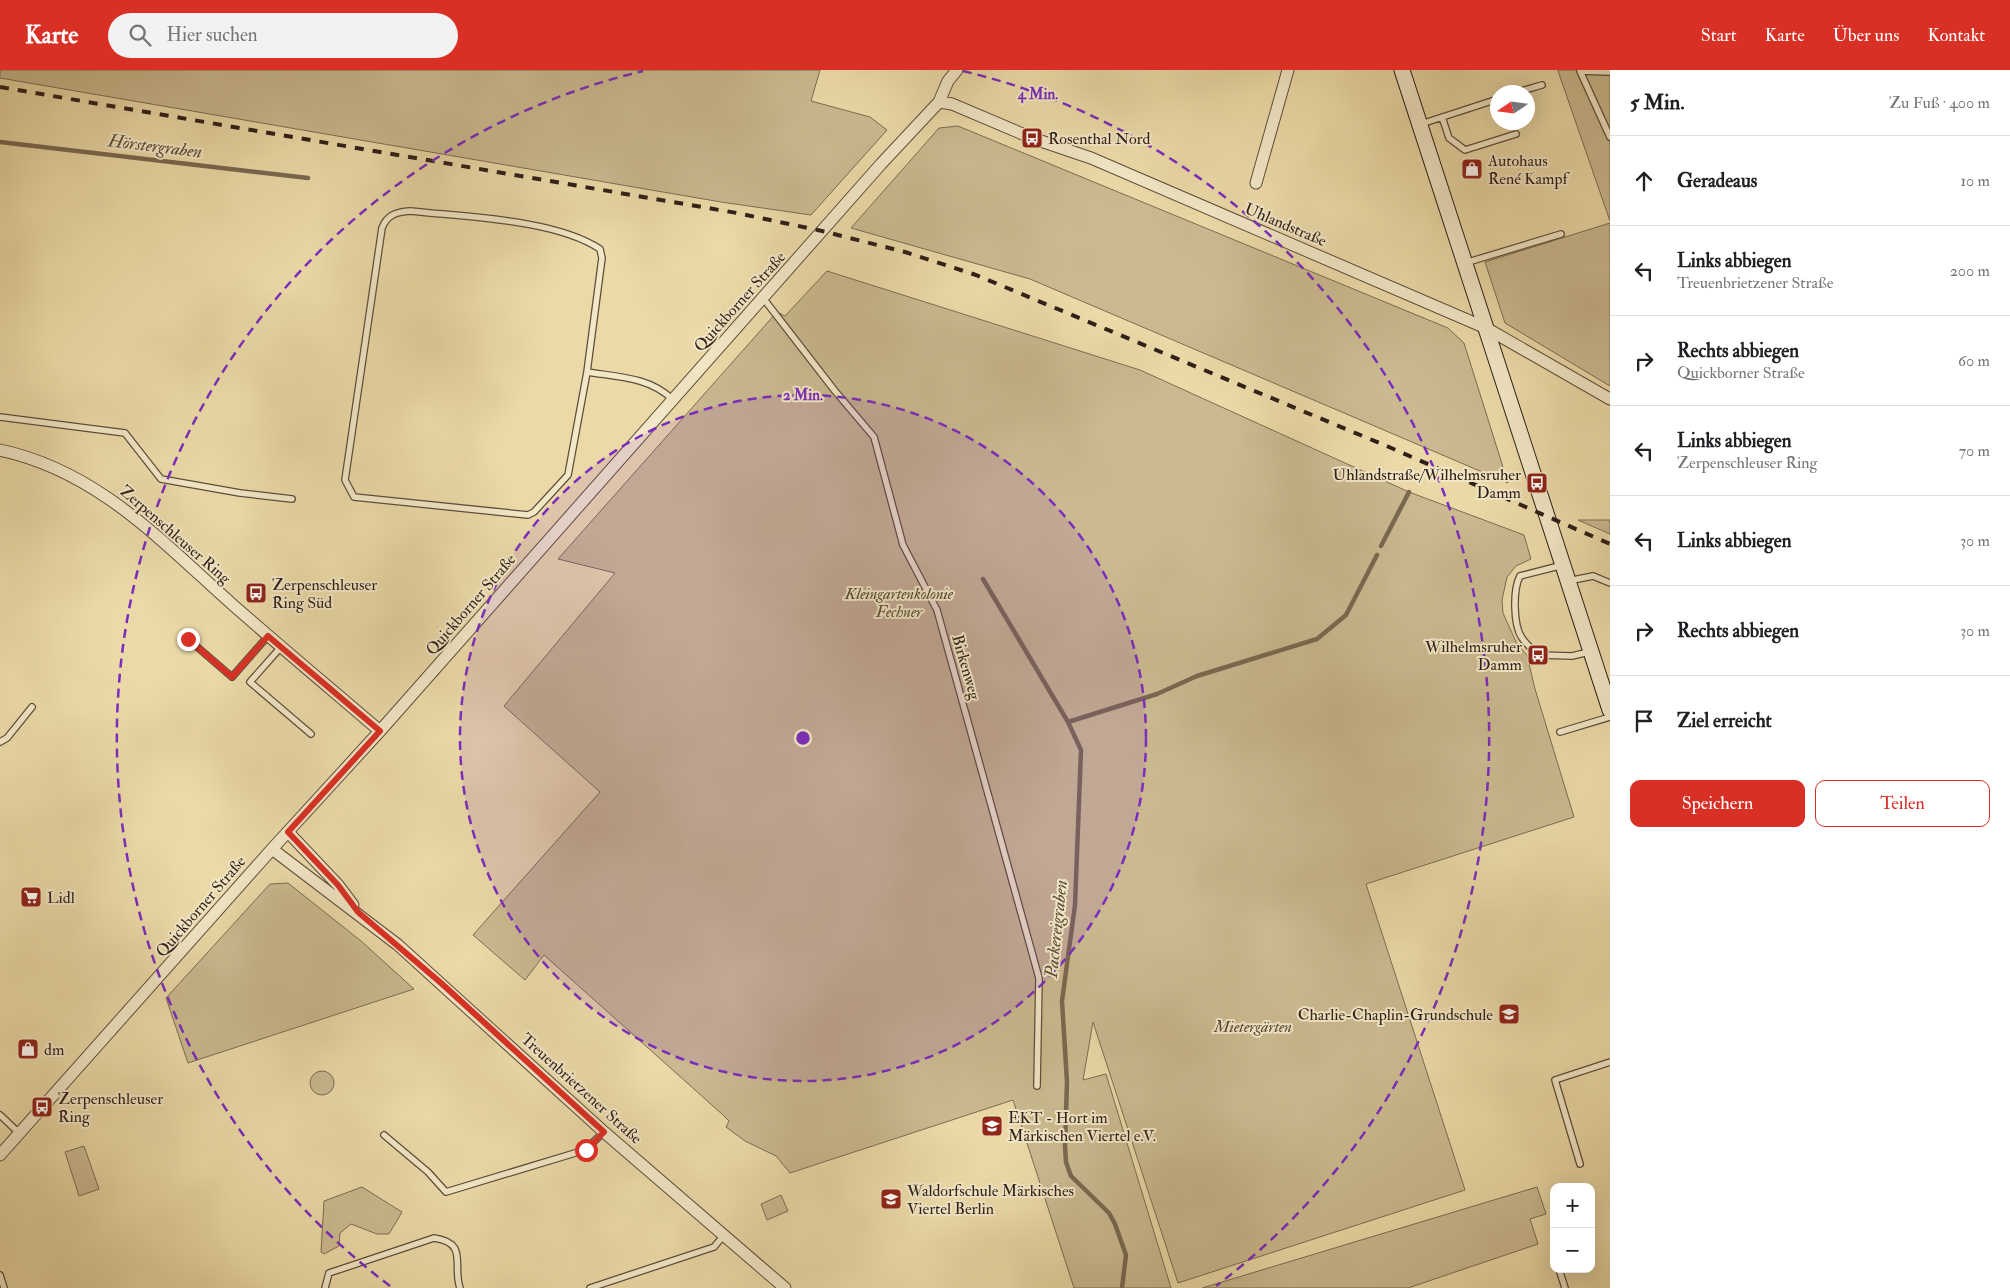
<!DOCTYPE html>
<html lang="de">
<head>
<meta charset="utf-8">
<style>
  :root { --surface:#fff; --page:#f2f2f2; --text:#202124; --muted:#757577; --line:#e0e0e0; --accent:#d93025 }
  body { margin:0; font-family:"IM FELL Double Pica",serif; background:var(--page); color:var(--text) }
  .controls { position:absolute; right:15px; bottom:15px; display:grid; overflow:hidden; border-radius:10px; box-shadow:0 5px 20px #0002 }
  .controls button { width:45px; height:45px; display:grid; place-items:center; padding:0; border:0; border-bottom:1px solid var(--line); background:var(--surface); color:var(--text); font:25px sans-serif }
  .compass { position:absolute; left:1490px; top:15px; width:45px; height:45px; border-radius:50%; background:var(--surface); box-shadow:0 5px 20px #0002; rotate:257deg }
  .stop { position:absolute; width:15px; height:15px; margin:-11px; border:4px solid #d93025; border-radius:50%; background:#fff }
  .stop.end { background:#d93025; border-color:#fff; box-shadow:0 1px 5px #0008 }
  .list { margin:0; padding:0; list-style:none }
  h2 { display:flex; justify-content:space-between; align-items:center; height:65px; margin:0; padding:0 20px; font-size:21px }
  h2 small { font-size:16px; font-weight:400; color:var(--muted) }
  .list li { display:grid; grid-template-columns:32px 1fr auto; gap:15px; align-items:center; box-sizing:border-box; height:90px; padding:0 20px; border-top:1px solid var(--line) }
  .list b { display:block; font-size:19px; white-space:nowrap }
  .list p { margin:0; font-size:16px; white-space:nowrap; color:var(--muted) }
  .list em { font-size:16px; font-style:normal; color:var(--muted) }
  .actions { display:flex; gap:10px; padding:15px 20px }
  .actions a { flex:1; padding:11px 0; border:1px solid var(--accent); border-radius:10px; text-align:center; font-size:18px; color:var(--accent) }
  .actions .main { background:var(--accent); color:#fff }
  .icon { flex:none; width:28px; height:28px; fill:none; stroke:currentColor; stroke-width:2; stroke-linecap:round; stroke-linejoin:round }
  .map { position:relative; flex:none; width:1610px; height:1218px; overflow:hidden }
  header { display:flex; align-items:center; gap:30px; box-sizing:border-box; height:70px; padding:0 25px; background:var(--accent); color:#fff }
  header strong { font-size:24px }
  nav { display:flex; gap:28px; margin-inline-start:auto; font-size:18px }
  .search { width:350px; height:45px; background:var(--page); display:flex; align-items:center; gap:12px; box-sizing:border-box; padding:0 18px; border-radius:28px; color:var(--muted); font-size:19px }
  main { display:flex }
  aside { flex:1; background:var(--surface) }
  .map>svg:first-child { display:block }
</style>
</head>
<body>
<header>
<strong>Karte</strong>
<div class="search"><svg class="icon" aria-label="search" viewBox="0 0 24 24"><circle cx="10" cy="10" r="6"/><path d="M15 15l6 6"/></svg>Hier suchen</div>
<nav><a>Start</a><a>Karte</a><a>Über uns</a><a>Kontakt</a></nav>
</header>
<main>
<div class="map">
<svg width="1610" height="1218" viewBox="0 0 1610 1218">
  <rect width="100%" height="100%" fill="#ebdaa8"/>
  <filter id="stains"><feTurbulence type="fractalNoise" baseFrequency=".004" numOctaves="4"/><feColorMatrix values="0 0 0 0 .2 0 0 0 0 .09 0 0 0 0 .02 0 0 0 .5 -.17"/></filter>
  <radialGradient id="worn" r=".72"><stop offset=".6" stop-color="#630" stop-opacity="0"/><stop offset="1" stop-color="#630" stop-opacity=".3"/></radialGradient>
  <path fill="#cbba90" stroke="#7c6c54" d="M0,0H820L811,31L870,47L887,60L811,145L721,132L0,8Z
    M1558,0H1610V151L1558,1Z
    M958,56L1448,258L1464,273L1508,413L1030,209L851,158L939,58Z
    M1610,153V316L1505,253L1485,192Z
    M827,201L1140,300L1409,422L1524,465L1531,489L1516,496L1507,507L1502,530L1503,543L1517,574L1527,585L1535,619L1574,747L1366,814L1465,1120L1178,1213L1093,952L1083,1010L1106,1004L1171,1218H1074L1013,1030L790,1103L776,1086L745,1071L726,1057L729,1051L723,1045L544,885L525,910L473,865L600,722L504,636L615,503L558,489L777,242L785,246Z
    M1578,450H1610V464Z
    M288,813L361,871L414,919L188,993L166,928L270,814Z
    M310 1013a12 12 0 1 1 24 0a12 12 0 1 1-24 0Z
    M84,1076L99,1119L79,1126L65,1082Z
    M362,1117L402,1142L389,1164H377L351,1154L340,1163L339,1176L324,1184L321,1182L324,1131Z
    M1537,1117L1546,1144L1530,1149L1538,1174L1408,1218H1202Z
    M781,1125L788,1141L767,1150L761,1134Z"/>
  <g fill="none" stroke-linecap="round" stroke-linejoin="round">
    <path stroke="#796951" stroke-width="4.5" d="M0,72L308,108
      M1381,476L1409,422
      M983,509L1068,652L1081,680L1075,835L1062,931L1067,1012L1065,1076L1066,1092L1071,1106L1109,1143L1115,1154L1126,1185L1122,1218
      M1068,652L1157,624L1197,606L1317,569L1346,545L1377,485"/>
    <g stroke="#5d4e3c" stroke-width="8">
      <path id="service" d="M1610,2L1580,1L1610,67
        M1518,22L1542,15
        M1442,47L1449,68L1465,80L1516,64
        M1421,54L1498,29
        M1465,193L1561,164
        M763,228L835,321L874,367L903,475L937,540L1039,908L1037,1016
        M587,302L568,405L534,442L528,445L354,427L345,410L382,158C387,145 396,142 410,141C464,147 555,149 600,179L602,188L587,302C618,307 649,307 672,329
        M0,347L125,363L161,409L240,423L292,429
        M1563,495L1520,506C1513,519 1513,555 1522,568C1526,574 1533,580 1538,585L1572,586L1589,582
        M1568,511L1593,506L1610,513
        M188,569L232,607L268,566
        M281,577L250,612L311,664
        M1560,662L1610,647
        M0,672L7,668L32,637
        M0,1045L19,1063
        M384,1065L428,1102L446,1122L585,1080L604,1062
        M1580,1094L1555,1010L1610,992
        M1559,1199L1565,1218
        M0,1205L4,1218
        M325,1218L329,1203L434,1168C469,1173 452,1195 460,1218
        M590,1218L714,1177L724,1165"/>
    </g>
    <g stroke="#5d4e3c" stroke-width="13">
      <path id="minor" d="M939,32L952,34L1032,68L1091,88L1486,258L1610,329
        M1256,113L1288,0
        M0,380C98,401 161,471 233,535C282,578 331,619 380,661
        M288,762L338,815L353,835
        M272,779L398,875L604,1062L785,1218
        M0,1085L272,779L380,661L881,94L939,32L948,11L957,0"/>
    </g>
    <g stroke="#2e1f18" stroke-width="17">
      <path id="secondary" d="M1402,0L1610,640"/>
    </g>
    <use href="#service" stroke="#f2e7c6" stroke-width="5.5"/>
    <use href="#minor" stroke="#f2e7c6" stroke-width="11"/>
    <use href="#secondary" stroke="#f2e7c6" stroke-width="15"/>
    <path stroke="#2e1f18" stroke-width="4" stroke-dasharray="9 9" stroke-linecap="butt" d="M0,17L737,143L822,161L905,182L976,205L1389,377L1610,474"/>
  </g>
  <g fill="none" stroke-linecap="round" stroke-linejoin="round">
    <path stroke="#d93025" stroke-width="6" d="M188,569L232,607L268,566L380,661L288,762L338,815L358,842L441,913L604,1062L586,1080"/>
  </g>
  <circle cx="803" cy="668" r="343" fill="#7b2cbf" fill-opacity=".12"/>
  <g fill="none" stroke="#7b2cbf" stroke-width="2.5" stroke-dasharray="9 6">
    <circle cx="803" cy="668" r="343"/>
    <path d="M390 1216A686 686 0 0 1 643 1M963 1A686 686 0 0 1 1216 1216"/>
  </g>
  <defs>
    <g id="bus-square" transform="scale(1.125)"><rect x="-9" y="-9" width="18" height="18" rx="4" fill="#8f2418" stroke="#f2e7c6"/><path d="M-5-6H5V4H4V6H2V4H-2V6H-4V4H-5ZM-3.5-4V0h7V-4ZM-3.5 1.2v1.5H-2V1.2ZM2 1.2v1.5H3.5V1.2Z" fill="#fff"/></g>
    <g id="shop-square" transform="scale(1.125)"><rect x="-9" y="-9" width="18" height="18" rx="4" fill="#8f2418" stroke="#f2e7c6"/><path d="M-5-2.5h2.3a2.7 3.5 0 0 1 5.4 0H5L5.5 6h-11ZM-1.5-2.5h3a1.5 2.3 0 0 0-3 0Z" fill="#fff"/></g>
    <g id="supermarket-square" transform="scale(1.125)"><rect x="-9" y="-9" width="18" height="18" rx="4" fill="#8f2418" stroke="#f2e7c6"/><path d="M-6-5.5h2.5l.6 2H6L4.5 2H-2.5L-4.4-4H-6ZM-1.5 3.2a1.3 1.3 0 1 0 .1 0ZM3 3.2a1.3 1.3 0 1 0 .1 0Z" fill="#fff"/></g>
    <g id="school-square" transform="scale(1.125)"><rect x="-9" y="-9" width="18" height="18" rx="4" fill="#8f2418" stroke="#f2e7c6"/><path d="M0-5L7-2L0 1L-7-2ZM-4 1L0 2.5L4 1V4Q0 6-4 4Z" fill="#fff"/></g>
  </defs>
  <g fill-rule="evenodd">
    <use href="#bus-square" x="1032" y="68"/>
    <use href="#shop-square" x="1472" y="99"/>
    <use href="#bus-square" x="1537" y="413"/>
    <use href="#bus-square" x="256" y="523"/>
    <use href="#bus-square" x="1538" y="585"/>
    <use href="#supermarket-square" x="31" y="827"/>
    <use href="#school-square" x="1509" y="944"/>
    <use href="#shop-square" x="28" y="979"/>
    <use href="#bus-square" x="42" y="1037"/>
    <use href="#school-square" x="992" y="1056"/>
    <use href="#school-square" x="891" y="1129"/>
  </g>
  <g text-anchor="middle" stroke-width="4" stroke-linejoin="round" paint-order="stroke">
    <g font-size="16" fill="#2e1f18" stroke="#f2e7c6" text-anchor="start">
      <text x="1048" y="74">Rosenthal Nord</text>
      <text x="1488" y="96">Autohaus<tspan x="1488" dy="18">René Kampf</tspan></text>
      <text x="1521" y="410" text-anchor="end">Uhlandstraße/Wilhelmsruher<tspan x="1521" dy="18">Damm</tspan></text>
      <text x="272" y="520">Zerpenschleuser<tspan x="272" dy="18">Ring Süd</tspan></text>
      <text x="1522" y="582" text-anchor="end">Wilhelmsruher<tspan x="1522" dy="18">Damm</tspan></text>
      <text x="47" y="833">Lidl</text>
      <text x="1493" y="950" text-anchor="end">Charlie-Chaplin-Grundschule</text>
      <text x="44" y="985">dm</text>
      <text x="58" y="1034">Zerpenschleuser<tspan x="58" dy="18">Ring</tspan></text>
      <text x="1008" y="1053">EKT - Hort im<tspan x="1008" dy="18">Märkischen Viertel e.V.</tspan></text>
      <text x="907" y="1126">Waldorfschule Märkisches<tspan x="907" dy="18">Viertel Berlin</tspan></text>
    </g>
    <g font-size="16" fill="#2e1f18" stroke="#f2e7c6">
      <text transform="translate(1286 154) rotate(23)" y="6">Uhlandstraße</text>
      <text transform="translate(739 231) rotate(-48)" y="6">Quickborner Straße</text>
      <text transform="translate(176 464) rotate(41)" y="6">Zerpenschleuser Ring</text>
      <text transform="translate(470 534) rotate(-49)" y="6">Quickborner Straße</text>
      <text transform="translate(967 597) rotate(74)" y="6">Birkenweg</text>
      <text transform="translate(200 836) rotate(-49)" y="6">Quickborner Straße</text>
      <text transform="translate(582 1018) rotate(42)" y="6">Treuenbrietzener Straße</text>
    </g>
    <g font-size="16" font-style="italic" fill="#554636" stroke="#f2e7c6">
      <text x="899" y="529">Kleingartenkolonie<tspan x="899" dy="18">Fechner</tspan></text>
      <text x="1253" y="962">Mietergärten</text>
    </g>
    <g font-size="18" font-style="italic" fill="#5a4a39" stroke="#f2e7c6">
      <text transform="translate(155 76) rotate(7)" y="6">Hörstergraben</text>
      <text transform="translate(1056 859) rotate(-84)" y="6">Packereigraben</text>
    </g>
  </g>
  <circle cx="803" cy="668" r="8" fill="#7b2cbf" stroke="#f2e7c6" stroke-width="2.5"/>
  <g font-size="15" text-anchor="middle" font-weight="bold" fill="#7b2cbf" stroke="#f2e7c6" stroke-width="4" stroke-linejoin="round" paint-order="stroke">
    <text x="1038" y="29">4 Min.</text>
    <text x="803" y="330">2 Min.</text>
  </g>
  <rect width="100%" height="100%" filter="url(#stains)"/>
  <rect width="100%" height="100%" fill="url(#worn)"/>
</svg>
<div class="controls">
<button>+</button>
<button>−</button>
</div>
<svg class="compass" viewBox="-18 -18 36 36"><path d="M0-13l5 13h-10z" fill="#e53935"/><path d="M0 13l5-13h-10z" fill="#757577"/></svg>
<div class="stop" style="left:586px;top:1080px"></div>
<div class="stop end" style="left:188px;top:569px"></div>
</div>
<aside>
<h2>5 Min.<small>Zu Fuß · 400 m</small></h2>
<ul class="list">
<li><svg class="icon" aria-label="ahead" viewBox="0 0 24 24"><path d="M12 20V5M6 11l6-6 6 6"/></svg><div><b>Geradeaus</b></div><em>10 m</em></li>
<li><svg class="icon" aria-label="left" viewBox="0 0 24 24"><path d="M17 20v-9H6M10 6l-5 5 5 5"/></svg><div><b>Links abbiegen</b><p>Treuenbrietzener Straße</p></div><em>200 m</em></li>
<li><svg class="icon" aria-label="right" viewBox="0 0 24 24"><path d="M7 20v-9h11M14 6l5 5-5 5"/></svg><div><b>Rechts abbiegen</b><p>Quickborner Straße</p></div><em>60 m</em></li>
<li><svg class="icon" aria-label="left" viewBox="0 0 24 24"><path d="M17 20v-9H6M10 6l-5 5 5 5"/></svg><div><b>Links abbiegen</b><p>Zerpenschleuser Ring</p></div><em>70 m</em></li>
<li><svg class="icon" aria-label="left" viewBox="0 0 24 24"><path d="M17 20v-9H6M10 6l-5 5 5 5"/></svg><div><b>Links abbiegen</b></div><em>30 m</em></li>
<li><svg class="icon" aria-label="right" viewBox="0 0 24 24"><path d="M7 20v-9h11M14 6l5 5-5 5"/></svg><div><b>Rechts abbiegen</b></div><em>30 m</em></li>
<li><svg class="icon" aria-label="arrive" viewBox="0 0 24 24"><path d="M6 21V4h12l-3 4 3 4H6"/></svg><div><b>Ziel erreicht</b></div></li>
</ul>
<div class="actions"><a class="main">Speichern</a><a>Teilen</a></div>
</aside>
</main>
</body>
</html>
